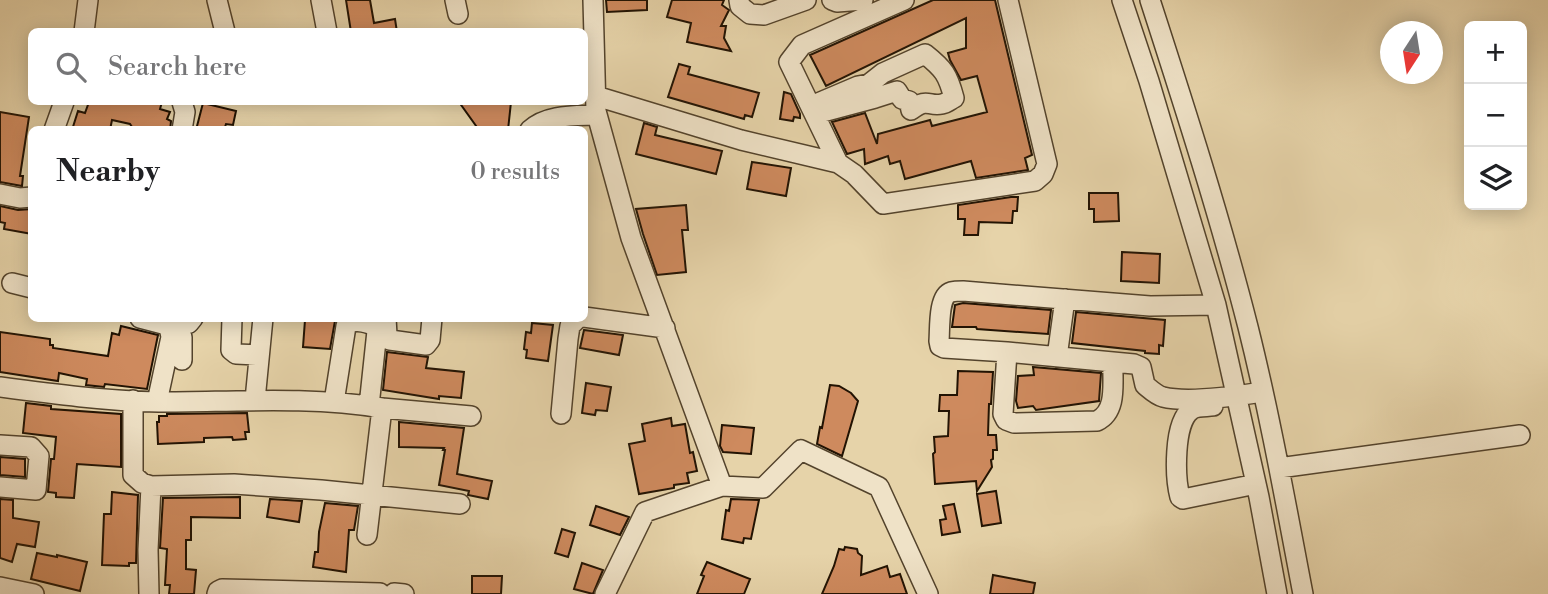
<!DOCTYPE html>
<html lang="en">
<head>
<meta charset="utf-8">
<style>
  :root { --surface:#fff; --page:#f2f2f2; --text:#202124; --muted:#757577; --line:#e0e0e0 }
  body { margin:0; font-family:"Libre Bodoni",serif; background:var(--page); color:var(--text) }
  .controls { position:absolute; right:21px; top:21px; display:grid; overflow:hidden; border-radius:10px; box-shadow:0 4px 18px #0003 }
  .controls button { width:63px; height:63px; display:grid; place-items:center; padding:0; border:0; border-bottom:2px solid var(--line); background:var(--surface); color:var(--text); font:35px sans-serif }
  .compass { position:absolute; left:1380px; top:21px; width:63px; height:63px; border-radius:50%; background:var(--surface); box-shadow:0 4px 18px #0003; rotate:192deg }
  .list { margin:0; padding:0; list-style:none }
  h2 { display:flex; justify-content:space-between; align-items:center; height:91px; margin:0; padding:0 28px; font-size:30px }
  h2 small { font-size:23px; font-weight:400; color:var(--muted) }
  .icon { flex:none; width:38px; height:38px; fill:none; stroke:currentColor; stroke-width:2; stroke-linecap:round; stroke-linejoin:round }
  .map { position:relative; flex:none; width:1548px; height:594px; overflow:hidden }
  .search { position:absolute; background:var(--surface); box-shadow:0 4px 18px #0003; left:28px; top:28px; width:560px; height:77px; display:flex; align-items:center; gap:18px; box-sizing:border-box; padding:0 24px; border-radius:10px; color:var(--muted); font-size:26px }
  .panel { position:absolute; background:var(--surface); box-shadow:0 4px 18px #0003; left:28px; top:126px; width:560px; height:196px; border-radius:10px }
  .map>svg:first-child { display:block }
</style>
</head>
<body>
<div class="map">
<svg width="1548" height="594" viewBox="0 0 1548 594">
  <rect width="100%" height="100%" fill="#e6d3a9"/>
  <filter id="stains"><feTurbulence type="fractalNoise" baseFrequency=".00286" numOctaves="4"/><feColorMatrix values="0 0 0 0 .2 0 0 0 0 .09 0 0 0 0 .02 0 0 0 .5 -.17"/></filter>
  <radialGradient id="worn" r=".72"><stop offset=".6" stop-color="#630" stop-opacity="0"/><stop offset="1" stop-color="#630" stop-opacity=".3"/></radialGradient>
  <path fill="#ce8a5e" stroke="#221303" stroke-width="2" d="M346,0H370L374,23L395,19L397,32H351Z
    M606,0H647V10L607,12Z
    M672,0H724L722,5L729,10L721,26H726L724,38L731,51L687,42L691,23L667,17Z
    M933,0H995L1032,155L1025,158L1028,170L976,178L971,161L905,179L900,161L890,164L888,156L865,164L864,149L847,154L832,122L865,113L877,144L878,134L930,120L932,126L987,112L977,76L961,80L950,60L948,53L966,48V18L826,86L810,55Z
    M679,64L690,67L688,74L759,93L752,117L745,115L744,119L668,97Z
    M784,92L791,94L800,114V118L794,117L793,121L780,119Z
    M89,102H162L160,109L170,112L167,119L171,121L170,130H134L130,124L112,120L110,130H72L78,111L85,113Z
    M459,102H511L508,130H479Z
    M203,103L236,111L233,125L226,124L224,130H196Z
    M0,112L29,117L20,176H23L22,186L0,182Z
    M644,123L657,127L655,135L722,151L716,174L636,154Z
    M752,162L791,168L786,196L747,189Z
    M1089,193H1118L1119,221L1094,222V209H1089Z
    M1011,197H1018L1017,211H1013L1012,223L979,222L978,235H964L965,219H958V205Z
    M686,205L688,230H682L686,272L657,275L643,234L636,209Z
    M0,206L18,210L32,209V234L4,229L5,223L0,222Z
    M1122,252L1160,254L1159,283L1121,281Z
    M963,303L1051,310L1048,334L977,329L976,327H952L955,305Z
    M1076,312L1165,320L1163,346L1159,345V354L1145,353V351L1072,343Z
    M305,320L335,321L330,349L303,347Z
    M532,323L553,325L548,361L526,358L527,350L524,349L526,332L531,333Z
    M121,326L158,335L147,389L105,384L104,387L86,385L87,379L59,373L58,381L0,372V332L50,339V345H53V348L108,356L112,333L119,335Z
    M584,330L623,335L619,355L580,348Z
    M387,352L428,357L426,368L464,372L461,398L439,396V399L383,390Z
    M1033,367L1101,373L1099,401L1036,410L1033,406L1018,408L1016,401L1018,376L1034,375Z
    M958,371L993,372L991,404H989L988,435H996L997,450H993V459L991,460L992,467L977,491L976,481L935,484L933,454L935,452L934,437L948,436L949,411H939L940,395H957Z
    M586,383L611,387L607,411L596,410L595,415L582,413Z
    M830,385L839,386L851,393L858,401L842,456L817,444L820,427L822,428Z
    M26,403L51,406V409L121,414V467L77,464L74,498L56,497V493L48,492L51,459H54L56,437L23,433Z
    M247,413L249,432H245L246,439L233,440L232,437L204,438V442L158,444L157,422H159V416H167V414Z
    M671,418L672,426L685,424L690,453L693,452L697,471L687,473L689,483L674,485V488L639,494L629,444L645,441L642,424Z
    M399,422L464,428L457,474L492,481L488,499L468,495L469,491L439,485L445,450H443L444,448L399,447Z
    M722,425L754,428L751,454L723,452L720,446Z
    M0,457L25,459V477L0,475Z
    M996,491L1001,523L982,526L977,494Z
    M112,492L138,495L136,563H129V566L102,565L104,514H111Z
    M240,497V518L191,517V540H186V569L196,570L194,594H169L170,585H165L167,549L160,548L163,498Z
    M0,499L13,500V518L39,522L35,547L17,544L12,562L0,558Z
    M270,499L302,501L299,522L267,517Z
    M731,499L759,500L751,539L744,538L743,543L722,539L726,510L729,511Z
    M325,503L358,506L354,530H349L346,572L313,567L315,552H318L319,532Z
    M954,504L960,532L942,535L940,520L946,519L943,506Z
    M596,506L629,517L620,535L590,525Z
    M562,529L575,533L568,557L555,553Z
    M845,547L857,549L858,553L862,556L861,575L887,566L890,577L900,574L907,594H822L834,566L839,549L844,550Z
    M37,553L57,557V555L87,562L80,591L31,579Z
    M707,562L750,579L744,594H697L704,576L701,575Z
    M582,563L603,570L593,594L574,589Z
    M993,575L1035,583L1033,594H990Z
    M472,576H502L501,594H472Z"/>
  <g fill="none" stroke-linecap="round" stroke-linejoin="round">
    <g stroke="#53432c" stroke-width="22">
      <path id="minor" d="M217,0L225,32
        M321,0L327,32
        M455,0L458,14
        M593,0L596,111L631,238L722,486L645,512L605,594
        M739,0L740,6L750,14L764,15L806,0
        M832,0L837,2L863,0
        M1122,0L1149,81L1216,305L1259,497L1277,594
        M1150,0C1185,108 1220,217 1248,327C1270,415 1286,505 1303,594
        M84,32L88,0
        M596,96L741,140L838,163L854,174L883,204L1035,181L1043,174L1047,164L1008,0
        M182,102L185,112L182,130
        M811,106L858,86L869,84L883,73L925,54C944,69 948,75 954,98C950,100 947,103 942,104C928,107 928,97 911,110L909,101L902,99L897,91L875,98L815,114
        M54,130L64,102
        M530,130C547,114 575,116 597,115
        M838,163L789,62L802,45L904,0
        M0,194L20,198L32,197
        M12,283L32,288
        M1216,305L1150,306L963,291C959,291 955,291 951,292C938,296 940,329 939,341L940,346L944,348L1007,352L1134,364L1141,367L1145,385C1151,390 1156,395 1163,397C1187,403 1237,396 1262,392
        M584,317L665,328
        M140,318L163,324L169,327L171,337L157,402
        M166,318L189,323L193,318
        M232,318L231,350L236,354L259,355
        M386,318L387,335L390,340L426,345L430,340L432,318
        M173,333L180,334L182,337V360
        M1007,352L1003,414L1006,420L1014,423L1097,421C1118,411 1112,382 1113,362
        M1057,357L1065,299
        M0,387C53,394 106,401 159,402C234,402 308,396 382,408L367,535
        M133,400V475L142,483L151,486L148,550L149,594
        M255,400L263,318
        M334,402L346,326L348,323C357,320 368,322 376,327L377,331L369,406
        M1213,406C1207,407 1196,406 1191,410C1173,423 1175,478 1180,497L1183,499L1256,484
        M382,408L471,416
        M561,414L568,339L570,326L578,318
        M0,445L31,447L39,456L36,490L0,487
        M1279,468L1520,435
        M151,486L234,484L321,490L460,504
        M722,486L763,488L801,450L879,487L928,594
        M0,587L34,594
        M394,593L404,594
        M217,594L218,591L222,589L380,593"/>
    </g>
    <use href="#minor" stroke="#efe2c7" stroke-width="19"/>
  </g>
  <rect width="100%" height="100%" filter="url(#stains)"/>
  <rect width="100%" height="100%" fill="url(#worn)"/>
</svg>
<div class="controls">
<button>+</button>
<button>−</button>
<button><svg class="icon" aria-label="layers" viewBox="0 0 24 24"><path d="M12 4l9 5-9 5-9-5zM3 14l9 5 9-5"/></svg></button>
</div>
<svg class="compass" viewBox="-18 -18 36 36"><path d="M0-13l5 13h-10z" fill="#e53935"/><path d="M0 13l5-13h-10z" fill="#757577"/></svg>
<div class="search"><svg class="icon" aria-label="search" viewBox="0 0 24 24"><circle cx="10" cy="10" r="6"/><path d="M15 15l6 6"/></svg>Search here</div>
<section class="panel">
<h2>Nearby<small>0 results</small></h2>
<ul class="list">
</ul>
</section>
</div>
</body>
</html>
